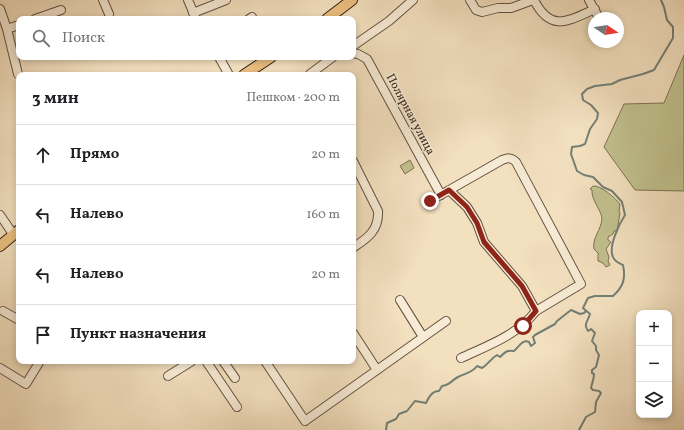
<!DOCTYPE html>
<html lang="ru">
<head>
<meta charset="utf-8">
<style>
  :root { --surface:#fff; --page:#f6f6f6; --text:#202124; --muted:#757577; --line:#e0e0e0 }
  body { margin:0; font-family:Vollkorn,serif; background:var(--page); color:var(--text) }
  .controls { position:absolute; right:12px; bottom:12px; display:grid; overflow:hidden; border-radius:8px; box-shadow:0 2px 6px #0003 }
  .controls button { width:36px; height:36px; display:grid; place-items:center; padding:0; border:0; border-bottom:1px solid var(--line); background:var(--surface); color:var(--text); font:20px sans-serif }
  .compass { position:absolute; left:588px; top:12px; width:36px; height:36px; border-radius:50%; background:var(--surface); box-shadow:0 2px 6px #0003; rotate:102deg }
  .stop { position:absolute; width:12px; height:12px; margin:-9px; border:3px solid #8f2418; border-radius:50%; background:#fff }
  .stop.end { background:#8f2418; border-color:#fff; box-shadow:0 1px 4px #0008 }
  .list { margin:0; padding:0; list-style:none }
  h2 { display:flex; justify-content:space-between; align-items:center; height:52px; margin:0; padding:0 16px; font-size:17px }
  h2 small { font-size:13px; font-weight:400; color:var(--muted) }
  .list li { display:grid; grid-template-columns:26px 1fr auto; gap:12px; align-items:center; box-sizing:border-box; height:60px; padding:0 16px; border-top:1px solid var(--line) }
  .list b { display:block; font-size:15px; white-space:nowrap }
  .list em { font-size:13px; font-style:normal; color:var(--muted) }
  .icon { flex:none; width:22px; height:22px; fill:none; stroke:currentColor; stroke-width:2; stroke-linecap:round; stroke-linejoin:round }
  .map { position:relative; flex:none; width:684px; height:430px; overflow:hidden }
  .search { position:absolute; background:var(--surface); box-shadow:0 2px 6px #0003; left:16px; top:16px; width:340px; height:44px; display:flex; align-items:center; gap:10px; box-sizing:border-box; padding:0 14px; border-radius:8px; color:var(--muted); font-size:15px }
  .panel { position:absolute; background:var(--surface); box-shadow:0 2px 6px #0003; left:16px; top:72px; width:340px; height:292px; border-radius:8px }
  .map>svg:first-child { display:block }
</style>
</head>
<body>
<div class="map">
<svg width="684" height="430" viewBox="0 0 684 430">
  <rect width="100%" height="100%" fill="#f3e0bf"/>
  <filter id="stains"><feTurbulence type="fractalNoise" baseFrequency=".005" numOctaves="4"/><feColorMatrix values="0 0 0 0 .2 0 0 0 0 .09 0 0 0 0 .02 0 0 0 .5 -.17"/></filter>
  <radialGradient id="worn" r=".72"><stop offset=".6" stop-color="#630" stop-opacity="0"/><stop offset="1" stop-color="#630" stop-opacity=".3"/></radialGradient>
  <path fill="#c1c18e" stroke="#7c7154" d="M684,55V191L635,190L604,147L624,104L664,103Z
    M410,160L414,168L405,174L400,166Z
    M593,186C601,185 615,198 620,204L619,211L620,213L617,231H614L613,234L608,237V240L611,242L606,249L609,257L608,261L610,265L606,267L603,263L598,261V253L594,249C592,238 601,230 602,219C602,211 591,200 592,190L590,189Z"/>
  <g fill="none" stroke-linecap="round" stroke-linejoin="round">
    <path stroke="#737f75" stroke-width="2" d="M386,430L387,423L396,419L399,414L407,411L415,401L426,403C429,397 432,391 439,391L442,386C450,385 452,380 458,377C466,373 472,373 477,366L482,368C488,365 490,359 497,355L500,357C505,352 507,350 514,351C519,347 522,339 529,342L531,346L535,343L533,337L535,335L555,324L557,321L571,310L580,314L584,313L586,311
      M579,430L586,417L595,412L596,402L601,393L599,391L593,390L591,388C592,383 594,379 594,374L592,373V370L596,367L599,355L596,350V346L592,341L595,333L591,329L588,331C583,324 588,321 590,314L583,308L588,298L595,296H613C623,287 626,279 623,265C619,263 615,262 613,257C608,247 619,224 625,215L622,202L612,191L603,187L593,177L584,175L577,171L571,154L572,147L580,146L585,144L590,129L597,119L598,113L591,105L583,100L582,94L587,89L595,86L612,84L620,80L643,74L654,70L673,38V27L667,20L664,7L661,0"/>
    <g stroke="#655142" stroke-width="10">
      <path id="minor" d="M103,0L109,14
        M188,0L196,19
        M470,0L476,10L482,12L498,8H511L533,0
        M534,0C551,33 568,21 595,9
        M589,0L599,18
        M0,9L7,29L19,25
        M193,13L226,0
        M35,19L61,10
        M249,19L252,17
        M7,29L18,74
        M353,46L389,21L413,0
        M353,53L358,54L367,59L441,195
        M219,57L229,75
        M311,75L310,74L333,57
        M353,161L378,211C379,230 368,238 354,247
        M430,201L502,160C508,158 511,157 516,162L581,284L536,311L522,286L484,242L477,223L467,207L449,190
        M0,215L13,234
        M400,300L423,337
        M3,311L19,320
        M353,333L377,370L446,321
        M461,358C489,345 516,336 536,311
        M206,361L237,407
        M223,361L235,378
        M265,361L305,421L377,370
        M0,368L26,384L40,361
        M168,376L192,361"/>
    </g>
    <g stroke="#362119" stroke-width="12">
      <path id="major" d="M327,19L352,0
        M244,75L271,57
        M0,246L19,230"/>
    </g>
    <use href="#minor" stroke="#f7ebd5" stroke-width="8"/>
    <use href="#major" stroke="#eac080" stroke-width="10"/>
  </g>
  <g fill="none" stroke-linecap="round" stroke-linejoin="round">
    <path stroke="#8f2418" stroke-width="5" d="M430,201L449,190L467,207L477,223L484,242L522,286L536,311L523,326"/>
  </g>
  <g text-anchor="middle" stroke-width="3" stroke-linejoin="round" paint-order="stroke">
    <g font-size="12" fill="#362119" stroke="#f7ebd5">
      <text transform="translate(411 114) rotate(62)" y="4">Полярная улица</text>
    </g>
  </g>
  <rect width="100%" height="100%" filter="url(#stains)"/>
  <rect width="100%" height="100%" fill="url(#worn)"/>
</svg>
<div class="controls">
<button>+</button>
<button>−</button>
<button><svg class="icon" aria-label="layers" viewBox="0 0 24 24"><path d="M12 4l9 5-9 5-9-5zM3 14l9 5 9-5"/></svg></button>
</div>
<svg class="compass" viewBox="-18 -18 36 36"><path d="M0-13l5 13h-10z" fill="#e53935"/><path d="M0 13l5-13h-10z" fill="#757577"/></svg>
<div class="stop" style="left:523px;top:326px"></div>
<div class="stop end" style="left:430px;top:201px"></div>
<div class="search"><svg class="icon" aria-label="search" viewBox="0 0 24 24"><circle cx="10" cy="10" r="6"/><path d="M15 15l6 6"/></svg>Поиск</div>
<section class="panel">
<h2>3 мин<small>Пешком · 200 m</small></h2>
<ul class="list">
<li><svg class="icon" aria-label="ahead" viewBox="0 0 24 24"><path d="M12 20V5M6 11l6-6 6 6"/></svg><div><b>Прямо</b></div><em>20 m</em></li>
<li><svg class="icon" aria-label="left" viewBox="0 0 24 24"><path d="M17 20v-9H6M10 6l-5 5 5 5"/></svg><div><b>Налево</b></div><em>160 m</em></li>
<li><svg class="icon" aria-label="left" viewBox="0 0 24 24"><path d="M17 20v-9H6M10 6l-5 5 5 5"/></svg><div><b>Налево</b></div><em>20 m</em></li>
<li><svg class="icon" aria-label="arrive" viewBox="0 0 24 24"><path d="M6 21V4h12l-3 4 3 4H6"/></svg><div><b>Пункт назначения</b></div></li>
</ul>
</section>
</div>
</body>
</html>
